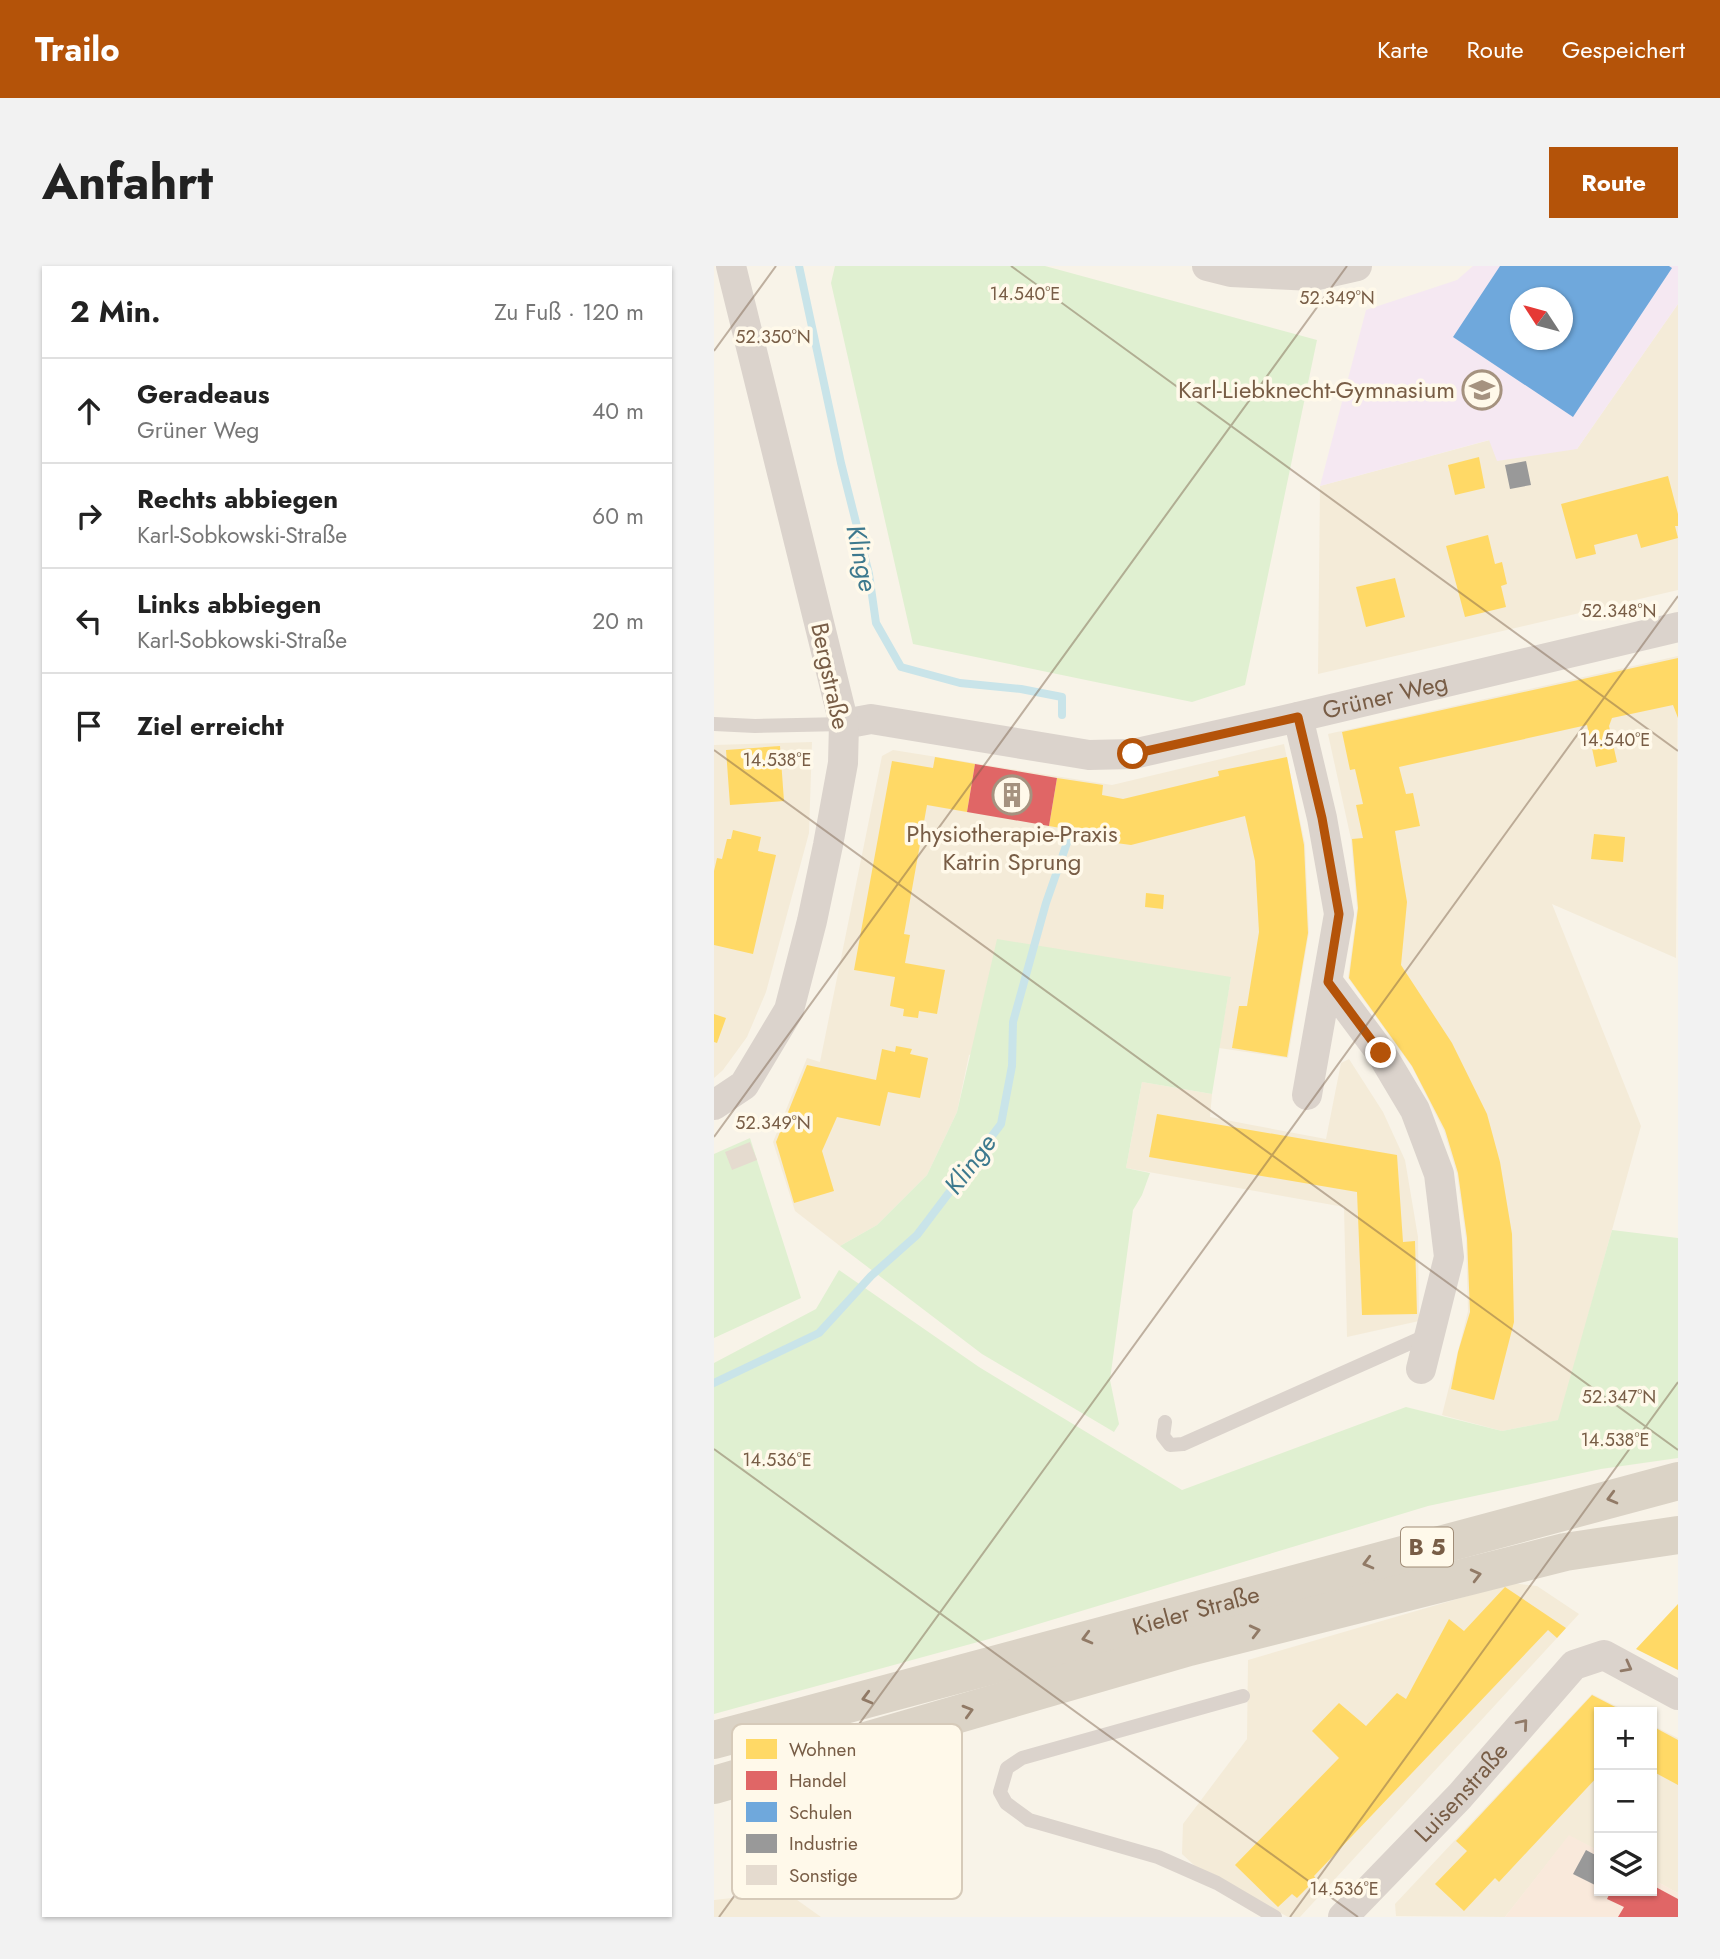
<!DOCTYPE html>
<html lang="de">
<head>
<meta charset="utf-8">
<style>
  :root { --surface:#fff; --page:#f2f2f2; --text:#222; --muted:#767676; --line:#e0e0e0; --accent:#b45309 }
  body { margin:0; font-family:Jost,sans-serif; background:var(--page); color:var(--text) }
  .controls { position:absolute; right:21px; bottom:21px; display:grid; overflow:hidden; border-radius:0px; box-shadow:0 2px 5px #0004 }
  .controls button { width:63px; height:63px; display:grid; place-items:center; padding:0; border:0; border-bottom:2px solid var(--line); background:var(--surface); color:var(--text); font:35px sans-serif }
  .compass { position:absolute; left:796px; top:21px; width:63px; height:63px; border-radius:50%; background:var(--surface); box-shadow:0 2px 5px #0004; rotate:306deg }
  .stop { position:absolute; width:21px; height:21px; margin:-16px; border:5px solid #b45309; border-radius:50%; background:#fff }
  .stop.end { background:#b45309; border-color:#fff; box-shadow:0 2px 7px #0008 }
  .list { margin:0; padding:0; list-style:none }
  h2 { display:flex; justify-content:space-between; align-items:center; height:91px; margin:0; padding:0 28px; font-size:30px }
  h2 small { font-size:23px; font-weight:400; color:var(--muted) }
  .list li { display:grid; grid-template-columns:46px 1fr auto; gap:21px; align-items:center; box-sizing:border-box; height:105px; padding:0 28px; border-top:2px solid var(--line) }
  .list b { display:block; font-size:26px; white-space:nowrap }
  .list p { margin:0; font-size:23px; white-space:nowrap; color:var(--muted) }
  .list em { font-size:23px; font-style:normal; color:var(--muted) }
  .icon { flex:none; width:38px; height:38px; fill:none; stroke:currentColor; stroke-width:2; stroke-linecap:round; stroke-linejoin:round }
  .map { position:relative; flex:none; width:964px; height:1651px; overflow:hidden; border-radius:0px }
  header { display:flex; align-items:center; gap:42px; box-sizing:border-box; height:98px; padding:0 35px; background:var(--accent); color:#fff }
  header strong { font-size:33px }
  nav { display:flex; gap:38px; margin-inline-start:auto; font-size:24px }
  .intro { display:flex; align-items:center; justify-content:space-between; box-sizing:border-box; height:168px; padding:0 42px }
  h1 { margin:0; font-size:49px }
  .button { padding:18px 32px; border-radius:0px; background:var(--accent); color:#fff; font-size:24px; font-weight:700 }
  main { display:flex; gap:42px; padding:0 42px }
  aside { flex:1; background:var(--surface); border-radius:0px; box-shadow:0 2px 5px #0004 }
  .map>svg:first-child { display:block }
</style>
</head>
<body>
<header>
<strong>Trailo</strong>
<nav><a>Karte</a><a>Route</a><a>Gespeichert</a></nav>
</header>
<div class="intro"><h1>Anfahrt</h1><a class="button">Route</a></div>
<main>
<aside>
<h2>2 Min.<small>Zu Fuß · 120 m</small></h2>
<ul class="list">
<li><svg class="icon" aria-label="ahead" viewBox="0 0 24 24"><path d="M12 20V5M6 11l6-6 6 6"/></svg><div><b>Geradeaus</b><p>Grüner Weg</p></div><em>40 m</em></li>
<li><svg class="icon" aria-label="right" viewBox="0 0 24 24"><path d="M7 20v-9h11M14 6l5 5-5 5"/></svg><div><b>Rechts abbiegen</b><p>Karl-Sobkowski-Straße</p></div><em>60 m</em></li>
<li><svg class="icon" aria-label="left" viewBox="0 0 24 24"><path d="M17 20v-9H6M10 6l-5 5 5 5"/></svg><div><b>Links abbiegen</b><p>Karl-Sobkowski-Straße</p></div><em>20 m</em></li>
<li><svg class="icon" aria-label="arrive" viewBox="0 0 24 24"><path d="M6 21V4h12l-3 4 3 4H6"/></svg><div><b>Ziel erreicht</b></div></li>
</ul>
</aside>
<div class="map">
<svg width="964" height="1651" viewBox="0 0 964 1651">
  <rect width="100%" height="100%" fill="#f8f3e8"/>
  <path fill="#f4ebd8" d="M964,38V324L604,408L606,220L776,174L863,183Z
    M964,390L962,692L838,638L927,860L845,1154L788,1165L728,1149L754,1045L752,973L743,908L730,865L698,801L634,712L643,643L637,573L614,468Z
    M98,476L95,567L52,726L33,771L9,804L0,812V479Z
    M570,478L591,578L595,666L574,792L505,782L517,711L255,789L243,846L213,909L163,959L126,980L81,945L59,876L93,792L106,796L168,490L179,484L398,519Z
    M635,793L669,846L691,894L704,971L705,1055L633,1071L630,941L412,902L428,816L498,828L496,851L612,873L627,797Z
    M798,1317L823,1320L865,1348L586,1651H574L481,1600L468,1588L469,1558L533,1473L534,1394Z
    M878,1428L914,1446H885V1585L855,1570L791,1651L682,1650L681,1638Z
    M938,1459L964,1472V1627L938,1613Z
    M72,1626L107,1651H0V1634Z"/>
  <path fill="#f9e9db" d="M855,1569L885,1585V1625H938V1613L964,1627V1651H791Z"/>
  <path fill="#f5e8f2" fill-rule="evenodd" d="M759,0H964V38L863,183L783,195L775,174L606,220L652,44L743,14ZM806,32H848V74H806Z"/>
  <path fill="#e0f0d1" d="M121,0H331L603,74L531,419L478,436L199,378L117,17Z
    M283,673L517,711L498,828L428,816L412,902L436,907L428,929L419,944L396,1114L405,1158L400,1166L268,1088L126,980L163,959L213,909L243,846Z
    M36,872L87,1032L0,1072V888Z
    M898,964L964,972V1192L887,1203L714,1240L275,1373L0,1448V1097L102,1043L125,1004L265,1101L468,1224L692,1141L788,1165L844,1154Z"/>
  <path fill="#ffd966" d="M765,191L771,222L741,229L734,199Z
    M954,210L964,248V260H961L964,272L927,282L923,268L880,279L882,288L862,293L847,238Z
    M774,269L781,298L788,296L793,318L787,320L792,341L751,351L732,280Z
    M681,312L691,351L652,361L642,321Z
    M964,392V452L959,439L898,452L895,460L903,496L882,501L873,459L685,501L692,528L699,527L706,560L681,565L693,636L687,699L738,777L773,848L786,896L798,968L800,1056L780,1134L737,1123L744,1086L756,1046L753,972L744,907L731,864L698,800L635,712L644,642L638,573L649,572L642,539L649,538L641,503L636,504L628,466Z
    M66,480L70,535L16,539L12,484Z
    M221,491L261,498L253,546L213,539L190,668L196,669L191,697L231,704L223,748L205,745L204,752L189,750L190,743L176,740L181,711L140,704L178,495L219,502Z
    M573,491L590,579L594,667L573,791L518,782L525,740H533L545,666L541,595L531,550L417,579L380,574L381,568L335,560L343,512L389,519L388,529L409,533L505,510L504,505Z
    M19,564L47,571L44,585L62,589L39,688L0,679V605L3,592L8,593L13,573H17Z
    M880,568L911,571L909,596L877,593Z
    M432,627L450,629L449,643L431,641Z
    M0,748L12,752L3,777L0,776Z
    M182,780L198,783L196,788L214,792L206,832L174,826L166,860L123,851L108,885L120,925L80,937L62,876L93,799L162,814L168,783L181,786Z
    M443,848L683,889L689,976L701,975L703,1048L648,1049L643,926L435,891Z
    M791,1321L852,1362L843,1372L834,1364L600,1610L602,1613L583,1632L578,1628L564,1641L521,1599L625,1492L598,1465L625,1437L652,1460L683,1427L692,1433L735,1353L750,1365Z
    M964,1338V1404L922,1383Z
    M878,1429L911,1446H885V1501L882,1505L885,1509L785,1616L781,1612L750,1645L721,1618L753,1585L742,1575Z
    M938,1460L964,1474V1519L938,1505Z"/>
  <path fill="#e06666" d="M261,498L343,512L335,560L253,546Z
    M938,1619L964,1633V1651H904L910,1641L893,1633L897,1625H938Z"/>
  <path fill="#6fa8dc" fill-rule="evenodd" d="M786,0H955L958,2L859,151L739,71ZM806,32H848V74H806Z"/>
  <path fill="#999" d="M812,195L817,219L796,223L791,199Z
    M872,1584L885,1591V1621L859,1608Z"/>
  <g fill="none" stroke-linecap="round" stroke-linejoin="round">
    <path stroke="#c9e4e9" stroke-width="8" d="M85,0L127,197L155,308L162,357L187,401L246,417L307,423L348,431V449
      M0,1117L105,1067L157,1010L203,969L287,858L298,800L299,756L332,637L354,574"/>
  </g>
  <path fill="#e5dbcf" d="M36,876L43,894L18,904L11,886Z"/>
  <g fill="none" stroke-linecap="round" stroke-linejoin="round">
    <path stroke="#dbd3cc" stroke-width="14" d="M0,458L41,460L130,458
      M451,1156L449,1170L456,1179L469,1178L714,1069
      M529,1430L308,1492L293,1502L286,1526L292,1537L315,1554L444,1591L503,1617L561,1651"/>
    <g stroke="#dbd3cc" stroke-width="30">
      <path d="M493,0L517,6L599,10L643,0"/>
      <path d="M584,451L608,552L625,648L593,829"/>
      <path id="s1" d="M130,458L157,453L375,489L419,488L584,451L964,361"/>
      <path d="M614,716L667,787L701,844L725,908L735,991L707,1103"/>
      <path d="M0,839L30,819L75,744L98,655L114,579L129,497L130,458L17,0"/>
      <path id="s2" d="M629,1651L746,1530L860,1399L890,1389L964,1429"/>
    </g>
    <g stroke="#dbd3c6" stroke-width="38">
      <path id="s3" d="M0,1474L964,1215"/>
      <path d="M0,1519L475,1381L851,1286L964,1269"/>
    </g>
  </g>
  <defs><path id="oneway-chevron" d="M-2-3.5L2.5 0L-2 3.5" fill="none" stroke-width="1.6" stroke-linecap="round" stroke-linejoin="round" transform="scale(1.75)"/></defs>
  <g stroke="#917a66">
    <use href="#oneway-chevron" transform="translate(898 1232) rotate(165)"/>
    <use href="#oneway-chevron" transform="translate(654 1297) rotate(165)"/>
    <use href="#oneway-chevron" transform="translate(762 1309) rotate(-14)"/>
    <use href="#oneway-chevron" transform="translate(541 1365) rotate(-14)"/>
    <use href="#oneway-chevron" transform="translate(373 1372) rotate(165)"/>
    <use href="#oneway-chevron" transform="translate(153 1432) rotate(165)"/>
    <use href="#oneway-chevron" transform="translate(254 1445) rotate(-16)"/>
  </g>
  <g stroke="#917a68">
    <use href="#oneway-chevron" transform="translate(913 1401) rotate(28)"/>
    <use href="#oneway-chevron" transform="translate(809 1458) rotate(-50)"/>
  </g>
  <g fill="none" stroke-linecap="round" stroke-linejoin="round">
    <path stroke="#b45309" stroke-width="9" d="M419,488L584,451L608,552L625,648L614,716L667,787"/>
  </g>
  <path fill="none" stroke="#785d46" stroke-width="2" stroke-opacity="0.45" d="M297,0L964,485M0,85L62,0M0,484L964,1184M0,871L633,0M0,1183L644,1651M5,1651L964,330M576,1651L964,1116"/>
  <defs>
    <g id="school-ring" transform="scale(2.0125)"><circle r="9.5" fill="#fff9ea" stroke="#a5927f" stroke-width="1.5"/><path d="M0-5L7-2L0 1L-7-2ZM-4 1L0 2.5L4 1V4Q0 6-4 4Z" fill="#a5927f"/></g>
    <g id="building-ring" transform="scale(2.0125)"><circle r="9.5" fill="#fff9ea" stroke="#a5927f" stroke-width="1.5"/><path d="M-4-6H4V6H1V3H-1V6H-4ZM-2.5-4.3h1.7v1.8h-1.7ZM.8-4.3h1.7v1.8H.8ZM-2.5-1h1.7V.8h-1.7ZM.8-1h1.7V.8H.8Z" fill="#a5927f"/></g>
  </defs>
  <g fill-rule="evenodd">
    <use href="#school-ring" x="768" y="124"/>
    <use href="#building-ring" x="298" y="529"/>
  </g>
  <g text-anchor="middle" stroke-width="7" stroke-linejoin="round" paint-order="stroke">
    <rect fill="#fff9ea" stroke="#a08c77" stroke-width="2" x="687" y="1261.5" width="52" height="39" rx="5"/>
    <g font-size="23" font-weight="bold" fill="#785d46">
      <text x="713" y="1289">B 5</text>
    </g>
    <g font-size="24" fill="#785d46" stroke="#fff9ea" text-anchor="end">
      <text x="741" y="132">Karl-Liebknecht-Gymnasium</text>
      <text x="298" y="576" text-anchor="middle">Physiotherapie-Praxis<tspan x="298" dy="28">Katrin Sprung</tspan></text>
    </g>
    <g font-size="24" fill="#785d46" stroke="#fff9ea">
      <text transform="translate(116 410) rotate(78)" y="8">Bergstraße</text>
      <text dy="8" stroke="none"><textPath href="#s1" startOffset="551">Grüner Weg</textPath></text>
      <text dy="8" stroke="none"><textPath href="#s3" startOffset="499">Kieler Straße</textPath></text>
      <text dy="8" stroke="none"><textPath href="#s2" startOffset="172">Luisenstraße</textPath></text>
    </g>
    <g font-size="26" font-style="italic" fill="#3d798e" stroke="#fff9ea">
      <text transform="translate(148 292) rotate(78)" y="9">Klinge</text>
      <text transform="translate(256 898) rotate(-53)" y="9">Klinge</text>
    </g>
  </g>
  <rect x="18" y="1458" width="230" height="175" rx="10" fill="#fff9ea" stroke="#d6cab9" stroke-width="2"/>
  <rect x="32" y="1473" width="31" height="20" fill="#ffd966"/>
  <rect x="32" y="1505" width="31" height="19" fill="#e06666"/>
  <rect x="32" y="1536" width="31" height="20" fill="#6fa8dc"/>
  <rect x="32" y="1568" width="31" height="19" fill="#999"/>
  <rect x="32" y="1599" width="31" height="20" fill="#e5dbcf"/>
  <g font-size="19" fill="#785d46">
    <text x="75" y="1490">Wohnen</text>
    <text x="75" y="1521">Handel</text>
    <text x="75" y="1553">Schulen</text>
    <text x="75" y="1584">Industrie</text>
    <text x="75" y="1616">Sonstige</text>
  </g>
  <g font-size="18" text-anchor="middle" fill="#785d46" stroke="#fff9ea" stroke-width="7" stroke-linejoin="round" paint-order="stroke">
    <text x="311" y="34">14.540°E</text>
    <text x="623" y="38">52.349°N</text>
    <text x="59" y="77">52.350°N</text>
    <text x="905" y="351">52.348°N</text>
    <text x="901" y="480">14.540°E</text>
    <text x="63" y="500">14.538°E</text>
    <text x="59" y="863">52.349°N</text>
    <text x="905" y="1137">52.347°N</text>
    <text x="901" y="1180">14.538°E</text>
    <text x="63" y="1200">14.536°E</text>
    <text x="630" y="1629">14.536°E</text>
  </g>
</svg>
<div class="controls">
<button>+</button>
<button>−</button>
<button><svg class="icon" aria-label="layers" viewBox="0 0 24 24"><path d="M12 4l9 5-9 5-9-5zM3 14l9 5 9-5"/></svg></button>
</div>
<svg class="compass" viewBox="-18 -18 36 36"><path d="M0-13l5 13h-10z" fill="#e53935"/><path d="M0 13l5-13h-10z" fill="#767676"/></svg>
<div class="stop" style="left:419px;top:488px"></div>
<div class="stop end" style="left:667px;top:787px"></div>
</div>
</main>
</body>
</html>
